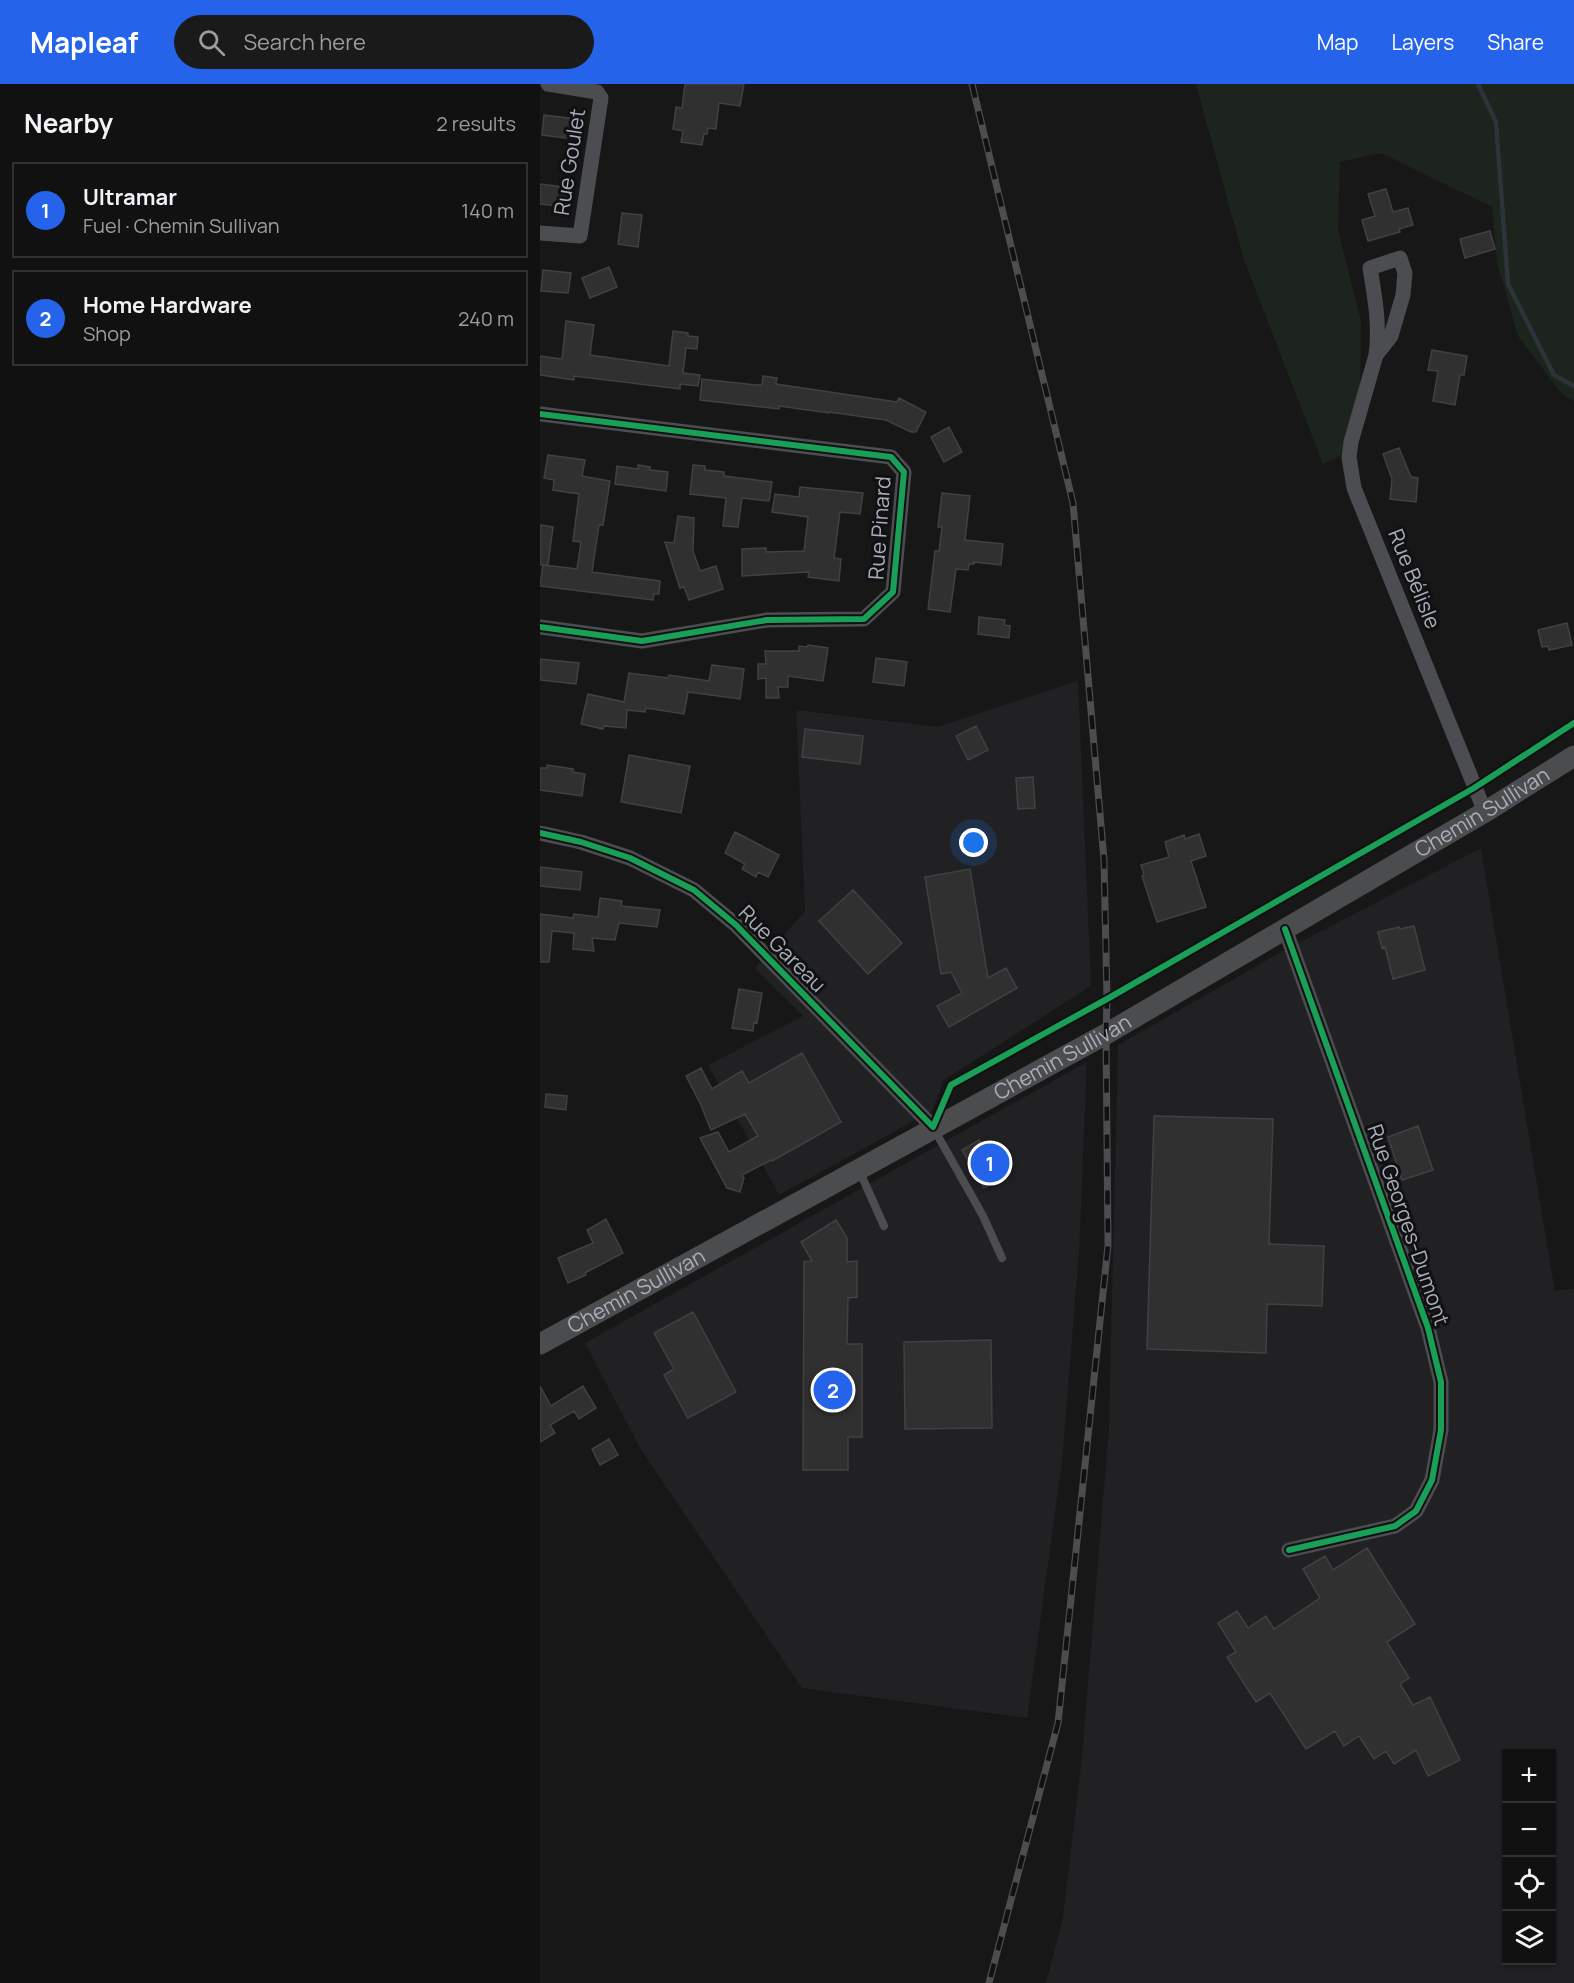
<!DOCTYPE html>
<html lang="en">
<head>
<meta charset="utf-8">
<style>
  :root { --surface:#111; --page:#1a1a1a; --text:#f1f3f6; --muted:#9c9d9f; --line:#303131; --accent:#2563eb }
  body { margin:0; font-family:Manrope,sans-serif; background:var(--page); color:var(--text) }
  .controls { position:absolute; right:18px; bottom:18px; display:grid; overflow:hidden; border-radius:0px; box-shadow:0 2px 4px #0004 }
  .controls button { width:54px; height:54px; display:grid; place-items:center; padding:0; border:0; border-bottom:2px solid var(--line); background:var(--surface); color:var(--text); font:30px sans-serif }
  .you { position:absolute; left:434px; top:759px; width:21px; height:21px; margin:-15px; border:4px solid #fff; border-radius:50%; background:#1a73e8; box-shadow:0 0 0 9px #1a73e833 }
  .badge { display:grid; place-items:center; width:39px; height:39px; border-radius:50%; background:var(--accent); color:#fff; font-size:20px; font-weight:700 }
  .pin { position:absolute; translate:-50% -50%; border:3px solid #fff; box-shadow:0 2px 6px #0006 }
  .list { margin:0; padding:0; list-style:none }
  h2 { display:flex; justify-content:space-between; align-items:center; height:78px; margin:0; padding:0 24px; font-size:26px }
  h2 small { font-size:20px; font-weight:400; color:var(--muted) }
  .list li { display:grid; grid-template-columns:39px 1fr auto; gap:18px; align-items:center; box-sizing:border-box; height:96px; margin:0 12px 12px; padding:0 12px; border:2px solid var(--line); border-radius:0px }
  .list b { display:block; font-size:22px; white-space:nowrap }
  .list p { margin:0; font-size:20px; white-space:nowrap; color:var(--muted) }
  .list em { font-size:20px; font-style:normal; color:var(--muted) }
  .icon { flex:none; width:33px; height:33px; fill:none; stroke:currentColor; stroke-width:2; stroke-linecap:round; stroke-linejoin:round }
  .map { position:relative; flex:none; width:1034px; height:1899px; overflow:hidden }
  header { display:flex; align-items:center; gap:36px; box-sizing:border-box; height:84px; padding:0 30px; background:var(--accent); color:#fff }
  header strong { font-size:28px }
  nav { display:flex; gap:33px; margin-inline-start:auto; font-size:21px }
  .search { width:420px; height:54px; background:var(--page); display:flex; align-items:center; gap:15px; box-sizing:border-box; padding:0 21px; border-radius:33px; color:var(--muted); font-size:22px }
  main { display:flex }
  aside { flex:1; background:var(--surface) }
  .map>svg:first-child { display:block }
</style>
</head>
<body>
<header>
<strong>Mapleaf</strong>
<div class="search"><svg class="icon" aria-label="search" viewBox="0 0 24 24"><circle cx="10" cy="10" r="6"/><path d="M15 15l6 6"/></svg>Search here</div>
<nav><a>Map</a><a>Layers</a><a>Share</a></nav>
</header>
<main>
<aside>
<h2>Nearby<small>2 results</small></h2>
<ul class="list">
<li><span class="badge">1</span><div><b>Ultramar</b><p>Fuel · Chemin Sullivan</p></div><em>140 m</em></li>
<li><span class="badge">2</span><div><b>Home Hardware</b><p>Shop</p></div><em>240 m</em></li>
</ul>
</aside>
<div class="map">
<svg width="1034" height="1899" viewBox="0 0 1034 1899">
  <rect width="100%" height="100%" fill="#171717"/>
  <path fill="#212123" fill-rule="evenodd" d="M538,597L551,902L404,996L392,1027L239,1111L168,981L263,932L215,884L265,827L256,626L397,643Z
    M941,764L1015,1207L1034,1205V1899H506L523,1833L542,1673L569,1342L578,961L741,868ZM966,1670H1011V1876H966Z
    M547,978L539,1169L522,1377L487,1634L262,1604L100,1364L45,1259Z"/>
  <path fill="#1d241d" d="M656,0H1034V317L1022,310L978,252L957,179L952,123L841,69L800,78L798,147L821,237L820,302L800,372L783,380L704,176Z"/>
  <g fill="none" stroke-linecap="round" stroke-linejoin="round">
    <path stroke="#2a3439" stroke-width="4.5" d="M938,0L956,38L968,200L1014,291L1034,302"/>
  </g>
  <path fill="#303031" stroke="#3f4143" stroke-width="1.5" d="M145,0H204L200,22L179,19L176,45L168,44L167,50H164L162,61L141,58L143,47L133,45L136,23L142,24Z
    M4,31L36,35L34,55L2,51Z
    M0,100L32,104L29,123L0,120Z
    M846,105L853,128L868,124L873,141L859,145L860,148L828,157L822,136L835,132L828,110Z
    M82,129L102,131L98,163L78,160Z
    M950,147L955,165L925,174L920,155Z
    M69,183L77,203L50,214L42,194Z
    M3,186L31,189L28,209L1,207Z
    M26,237L54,241L50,271L129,282L133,247L148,249V252L158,253L157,265L146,264L143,289L160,291L158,302L140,300V305L34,292V296L0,291V272L22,275Z
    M892,266L927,272L924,291H920L915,321L893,317L898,287L888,286Z
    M223,292L237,294L236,300L357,318L359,314L386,328L376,348H371L346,336L289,328V329L239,322V325L160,316L162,295L216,301H222Z
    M409,343L422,368L404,378L391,353Z
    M859,364L871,393L878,394L876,418L850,415L852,395L843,370Z
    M8,371L45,376L42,392L70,397L63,441H59L52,488L120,497L119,510H114L113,516L0,502L3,481H0V441L13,443L8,481H4L37,485L41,458L33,457L39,410L13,406L14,396L4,394Z
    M98,381L110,383V386L128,388L126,407L75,400L77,382L98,385Z
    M153,381L165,382V386L184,388V392L232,398L229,417L202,414L198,443L183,442L186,414L150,410Z
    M260,403L323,409L320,430L300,428L294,474L301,475L299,497L268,493L269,488L202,492V465L226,464V468L264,467L268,433L232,428L235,410L259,413Z
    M402,409L430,412L425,456L463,460L461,481L434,478V480H429L428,486L416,485L410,528L388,525L395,467H399L402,443H398Z
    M138,432L154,434L153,467L160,487L176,482L183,505L149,516L144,503L140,504L125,458L134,459Z
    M439,533L465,536L464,541L470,542L469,554L438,550Z
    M1027,539L1032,561L1009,566L1008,562L1002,563L998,546Z
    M268,561L288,564L283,597L248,592V603H238L239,614H226V594L218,595V580H226L225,567H259V562L267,563Z
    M336,574L367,578L364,602L333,598Z
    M0,575L39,579L36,600L0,596Z
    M172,581L204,585L200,615L148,608L144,630L106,624L105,628L87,626L86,644L64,642L63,645L41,640L48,610L84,618L89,589L128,594L129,591L169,597Z
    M436,642L448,666L428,676L416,652Z
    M265,645L323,652L320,680L262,673Z
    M89,671L150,682L141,729L81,718Z
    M7,681L33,685V688L45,690L42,712L0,706V684H7Z
    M493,693L495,724L478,725L476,694Z
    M195,748L239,771L228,793L218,788L216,793L202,785L205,780L185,769Z
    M659,750L666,772L651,777L666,823L617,838L602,792L604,791L601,781L629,773L625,758L644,751L645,755Z
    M0,783L42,788L40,806L0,802Z
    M430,785L448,894L466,884L477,904L409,943L397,922L422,909L411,888L401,890L385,793Z
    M313,806L362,859L328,890L279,837Z
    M60,814L82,817L81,822L120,826L117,843L79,839L75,856L52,854L54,867L33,865L34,849L12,847L9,878H0V830L33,834L34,830L58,833Z
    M874,842L885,886L853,895L845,863L842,864L838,848L859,843L860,845Z
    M199,905L222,909L217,939L214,938L213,947L192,944Z
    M262,969L301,1038L232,1077L231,1076L202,1091L204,1094L200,1108L187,1104L160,1054L178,1048L189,1068L218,1052L205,1030L171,1046L160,1019L146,992L161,984L172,1005L202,987L209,999Z
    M6,1010L27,1012L26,1026L5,1023Z
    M614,1032L733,1035L729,1160L784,1162L782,1222L727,1220L726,1269L607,1265Z
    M878,1042L893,1086L862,1096L848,1053Z
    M439,1056L455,1082L458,1081L464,1092L444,1104L422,1066Z
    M66,1135L83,1169L45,1189L46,1191L28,1199L18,1174L53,1159L47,1146Z
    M296,1136L307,1154V1178L317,1177V1213L308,1214L307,1260H322V1353H308V1386H263L264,1178L272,1177L261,1158Z
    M153,1228L196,1308L148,1334L124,1291L134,1285L114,1249Z
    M451,1256L452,1344L365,1345L364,1258Z
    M0,1302L11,1322L43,1302L56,1324L39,1335L34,1327L10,1341L15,1349L0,1358Z
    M69,1355L78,1371L60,1381L52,1365Z
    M827,1464L875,1540L847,1558L869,1594L860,1600L873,1621L890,1613L920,1676L888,1692L876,1666L854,1680L846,1667L834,1675L819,1652L804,1662L795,1647L766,1665L730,1609L716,1618L687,1573L696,1568L678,1539L697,1527L708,1544L726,1532L734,1545L780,1514L763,1485L785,1472L793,1486Z"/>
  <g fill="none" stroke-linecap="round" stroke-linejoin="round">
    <path stroke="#4b4d50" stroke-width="8" d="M394,1045L443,1132L462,1174
      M319,1086L344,1142"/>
    <path stroke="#4b4d50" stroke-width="15" d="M0,149L40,152L61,14L57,8L8,0
      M836,271C840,242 835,214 830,184L860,174L865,189L863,211L851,252L836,271L811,358L809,373L814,404L945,728
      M0,330L351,373L364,388L353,508L324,535L227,536L102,557L0,543
      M0,749L41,758L90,774L154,806L196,841L393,1043
      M745,845L888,1244L901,1298V1346L892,1396L876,1427L855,1442L749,1466"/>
    <path stroke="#4a4c4e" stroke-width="21" id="s1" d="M0,1260L566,950L945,728L1034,672"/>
    <g stroke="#4b4d4f" stroke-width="7">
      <path id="rail" d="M432,0L533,419L564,776L567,915L566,950L568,1161L518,1639L449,1899"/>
    </g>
    <use href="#rail" stroke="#111113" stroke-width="4.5" stroke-dasharray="14" stroke-linecap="butt"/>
    <g stroke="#111113" stroke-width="10">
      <path id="cycleway" d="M0,330L351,373L364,388L353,508L324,535L227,536L102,557L0,543
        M0,749L41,758L90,774L154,806L196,841L393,1043L411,1001L567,915L934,704L1034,639
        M745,845L888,1244L901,1298V1346L892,1396L876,1427L855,1442L749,1466"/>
    </g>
    <use href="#cycleway" stroke="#1a9f57" stroke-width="6"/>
  </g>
  <g text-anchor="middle" stroke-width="6" stroke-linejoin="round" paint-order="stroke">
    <g font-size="21" fill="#a8afb8" stroke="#111113">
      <text transform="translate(30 78) rotate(-81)" y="7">Rue Goulet</text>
      <text transform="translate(340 444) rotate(-86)" y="7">Rue Pinard</text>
      <text transform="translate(874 495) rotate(68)" y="7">Rue Bélisle</text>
      <text dy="7" stroke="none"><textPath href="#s1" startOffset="1082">Chemin Sullivan</textPath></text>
      <text transform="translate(242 865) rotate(45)" y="7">Rue Gareau</text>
      <text dy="7" stroke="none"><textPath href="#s1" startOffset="596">Chemin Sullivan</textPath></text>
      <text transform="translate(868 1141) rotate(71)" y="7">Rue Georges-Dumont</text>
      <text dy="7" stroke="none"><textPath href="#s1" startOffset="110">Chemin Sullivan</textPath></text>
    </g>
  </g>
</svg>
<div class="controls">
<button>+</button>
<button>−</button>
<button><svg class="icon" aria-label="locate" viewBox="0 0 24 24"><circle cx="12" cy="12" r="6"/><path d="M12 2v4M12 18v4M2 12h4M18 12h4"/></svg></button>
<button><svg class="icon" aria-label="layers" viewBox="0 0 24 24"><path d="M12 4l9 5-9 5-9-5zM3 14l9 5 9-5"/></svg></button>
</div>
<div class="you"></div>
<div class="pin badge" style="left:450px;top:1079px">1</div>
<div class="pin badge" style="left:293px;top:1306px">2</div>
</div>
</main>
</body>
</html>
